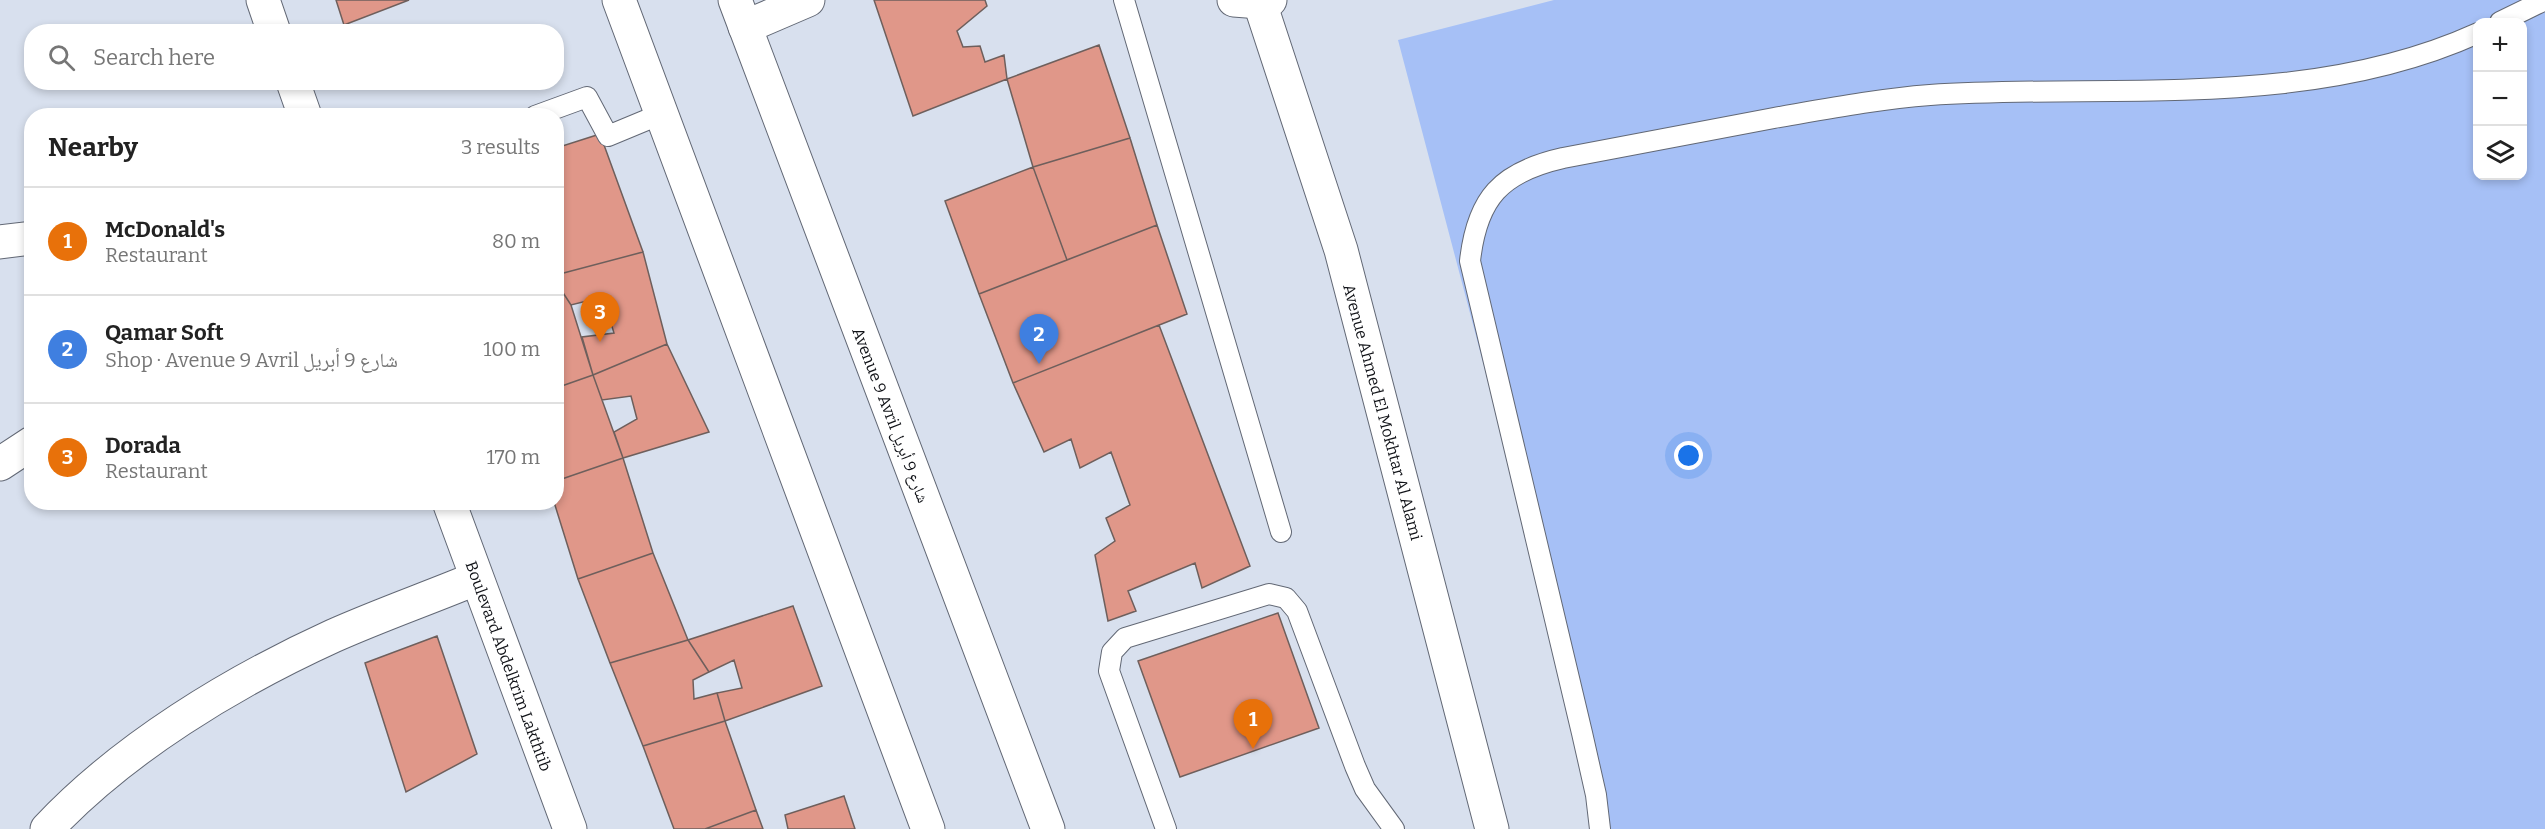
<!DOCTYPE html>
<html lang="en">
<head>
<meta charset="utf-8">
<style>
  :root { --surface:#fff; --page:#f6f6f6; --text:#222; --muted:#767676; --line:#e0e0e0; --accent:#ea580c }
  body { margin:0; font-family:Bitter,"Noto Naskh Arabic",serif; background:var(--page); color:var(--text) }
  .controls { position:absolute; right:18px; top:18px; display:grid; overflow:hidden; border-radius:12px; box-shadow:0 3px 9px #0003 }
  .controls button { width:54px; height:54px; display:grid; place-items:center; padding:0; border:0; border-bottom:2px solid var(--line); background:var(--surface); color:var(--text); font:30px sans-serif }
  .you { position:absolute; left:1689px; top:456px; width:21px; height:21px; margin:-15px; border:4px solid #fff; border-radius:50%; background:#1a73e8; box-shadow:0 0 0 9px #1a73e833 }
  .badge { display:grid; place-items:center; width:39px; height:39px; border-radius:50%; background:var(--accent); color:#fff; font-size:20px; font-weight:700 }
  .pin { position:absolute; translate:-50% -50px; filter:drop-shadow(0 2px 3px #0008) }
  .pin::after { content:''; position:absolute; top:32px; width:21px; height:18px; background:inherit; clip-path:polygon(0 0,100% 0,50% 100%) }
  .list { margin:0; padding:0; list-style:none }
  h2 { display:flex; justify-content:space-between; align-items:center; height:78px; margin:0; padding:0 24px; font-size:26px }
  h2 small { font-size:20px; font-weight:400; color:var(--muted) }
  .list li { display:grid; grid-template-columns:39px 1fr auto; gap:18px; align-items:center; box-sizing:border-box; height:108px; padding:0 24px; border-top:2px solid var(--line) }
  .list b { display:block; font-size:22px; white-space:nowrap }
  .list p { margin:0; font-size:20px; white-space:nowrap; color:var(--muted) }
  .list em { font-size:20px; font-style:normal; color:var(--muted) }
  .icon { flex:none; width:33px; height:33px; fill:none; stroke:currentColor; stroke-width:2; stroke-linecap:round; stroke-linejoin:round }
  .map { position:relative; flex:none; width:2545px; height:829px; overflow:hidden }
  .search { position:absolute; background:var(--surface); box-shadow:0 3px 9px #0003; left:24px; top:24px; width:540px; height:66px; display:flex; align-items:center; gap:15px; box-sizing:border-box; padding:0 21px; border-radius:24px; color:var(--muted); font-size:22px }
  .panel { position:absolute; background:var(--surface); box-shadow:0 3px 9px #0003; left:24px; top:108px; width:540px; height:402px; border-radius:24px }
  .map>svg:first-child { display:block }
</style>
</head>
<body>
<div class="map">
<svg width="2545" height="829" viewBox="0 0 2545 829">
  <rect width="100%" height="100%" fill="#d8e0ee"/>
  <path fill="#a6c0f6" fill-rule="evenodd" d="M1554,0H2545V829H1606L1398,40ZM2478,22H2522V176H2478Z"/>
  <path fill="#e09789" stroke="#6e5f5c" stroke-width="1.5" d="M336,0H409L344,25Z
    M874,0H985L987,6L957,31L963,47L980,46L985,62L1004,55L1007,79L913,116Z
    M1099,45L1130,138L1033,167L1007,79Z
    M600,134L643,252L556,275V148Z
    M1130,138L1157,225L1067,260L1033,167Z
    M1033,167L1067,260L979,294L945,201Z
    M1157,225L1187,314L1013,383L979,294Z
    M643,252L667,344L593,375L582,337L614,333L603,297L571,305L556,282V275Z
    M556,282L571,305L593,375L556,388Z
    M1159,325L1250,566L1202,588L1195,563L1128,591L1136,611L1108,621L1095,555L1115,541L1106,518L1130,505L1111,452L1080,468L1071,439L1044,452L1013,383Z
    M667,344L709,432L623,458L614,432L637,419L631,396L602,400L593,375Z
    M593,375L623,458L556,481V388Z
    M623,458L653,553L578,579L554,502H556V481Z
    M653,553L688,640L610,663L578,579Z
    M793,606L822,686L725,721L717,693L742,688L734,660L709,672L688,640Z
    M1278,613L1319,728L1180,777L1138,661Z
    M437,636L477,754L406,792L365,663Z
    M688,640L709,672L693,680L694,699L717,693L725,721L643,746L610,663Z
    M725,721L756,810L705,829H674L643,746Z
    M844,796L855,829H788L785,815Z
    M756,810L763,829H705Z"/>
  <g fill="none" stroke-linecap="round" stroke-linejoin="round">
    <g stroke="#626875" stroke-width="22">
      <path id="lane" d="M1124,0L1281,532
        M2500,22L2545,0
        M535,116L587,97L608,136L661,114
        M1166,829L1109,671L1112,652L1125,638L1269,594L1286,598L1297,611L1355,766L1365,789L1394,829
        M1600,829L1596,795L1582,733L1470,261C1477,198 1501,172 1563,158C1633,145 1703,131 1774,118C1826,109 1878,99 1930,95C2113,83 2306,111 2478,33"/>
    </g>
    <g stroke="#626875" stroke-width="35">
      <path id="street" d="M263,0L274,32
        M1234,0L1260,2L1270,0
        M745,27L808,0
        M293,82L305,116
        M0,242L32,238
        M0,464L32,443
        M449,502L570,829
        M47,829C123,748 232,682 333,636C380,615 429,598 477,578"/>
    </g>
    <g stroke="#626875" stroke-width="35">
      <path id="secondary" d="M1259,0L1341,250L1492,829"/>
    </g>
    <g stroke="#626875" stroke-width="35">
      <path id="highway" d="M619,0L928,829
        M735,0L1048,829"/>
    </g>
    <use href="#lane" stroke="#fff" stroke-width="20"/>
    <use href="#street" stroke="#fff" stroke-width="33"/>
    <use href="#secondary" stroke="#fff" stroke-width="33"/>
    <use href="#highway" stroke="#fff" stroke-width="33"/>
  </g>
  <g text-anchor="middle" stroke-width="4.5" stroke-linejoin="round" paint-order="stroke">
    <g font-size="16" fill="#101217" stroke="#fff">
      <text transform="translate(1383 412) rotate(75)" y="6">Avenue Ahmed El Mokhtar Al Alami</text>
      <text transform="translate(891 415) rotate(69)" y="6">Avenue 9 Avril شارع 9 أبريل</text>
      <text transform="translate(509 666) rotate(70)" y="6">Boulevard Abdelkrim Lakthtib</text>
    </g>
  </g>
</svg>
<div class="controls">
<button>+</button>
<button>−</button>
<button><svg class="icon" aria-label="layers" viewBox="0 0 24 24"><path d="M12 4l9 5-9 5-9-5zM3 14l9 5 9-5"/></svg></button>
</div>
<div class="you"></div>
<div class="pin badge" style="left:1253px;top:749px;background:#e8710a">1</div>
<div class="pin badge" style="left:1039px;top:364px;background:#3f7fe0">2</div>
<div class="pin badge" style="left:600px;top:342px;background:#e8710a">3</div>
<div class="search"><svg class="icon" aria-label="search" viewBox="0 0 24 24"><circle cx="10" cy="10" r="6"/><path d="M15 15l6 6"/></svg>Search here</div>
<section class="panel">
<h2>Nearby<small>3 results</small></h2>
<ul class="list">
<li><span class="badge" style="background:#e8710a">1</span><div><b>McDonald's</b><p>Restaurant</p></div><em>80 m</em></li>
<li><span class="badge" style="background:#3f7fe0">2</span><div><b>Qamar Soft</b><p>Shop · Avenue 9 Avril شارع 9 أبريل</p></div><em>100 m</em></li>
<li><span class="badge" style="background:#e8710a">3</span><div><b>Dorada</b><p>Restaurant</p></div><em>170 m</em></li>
</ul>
</section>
</div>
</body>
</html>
